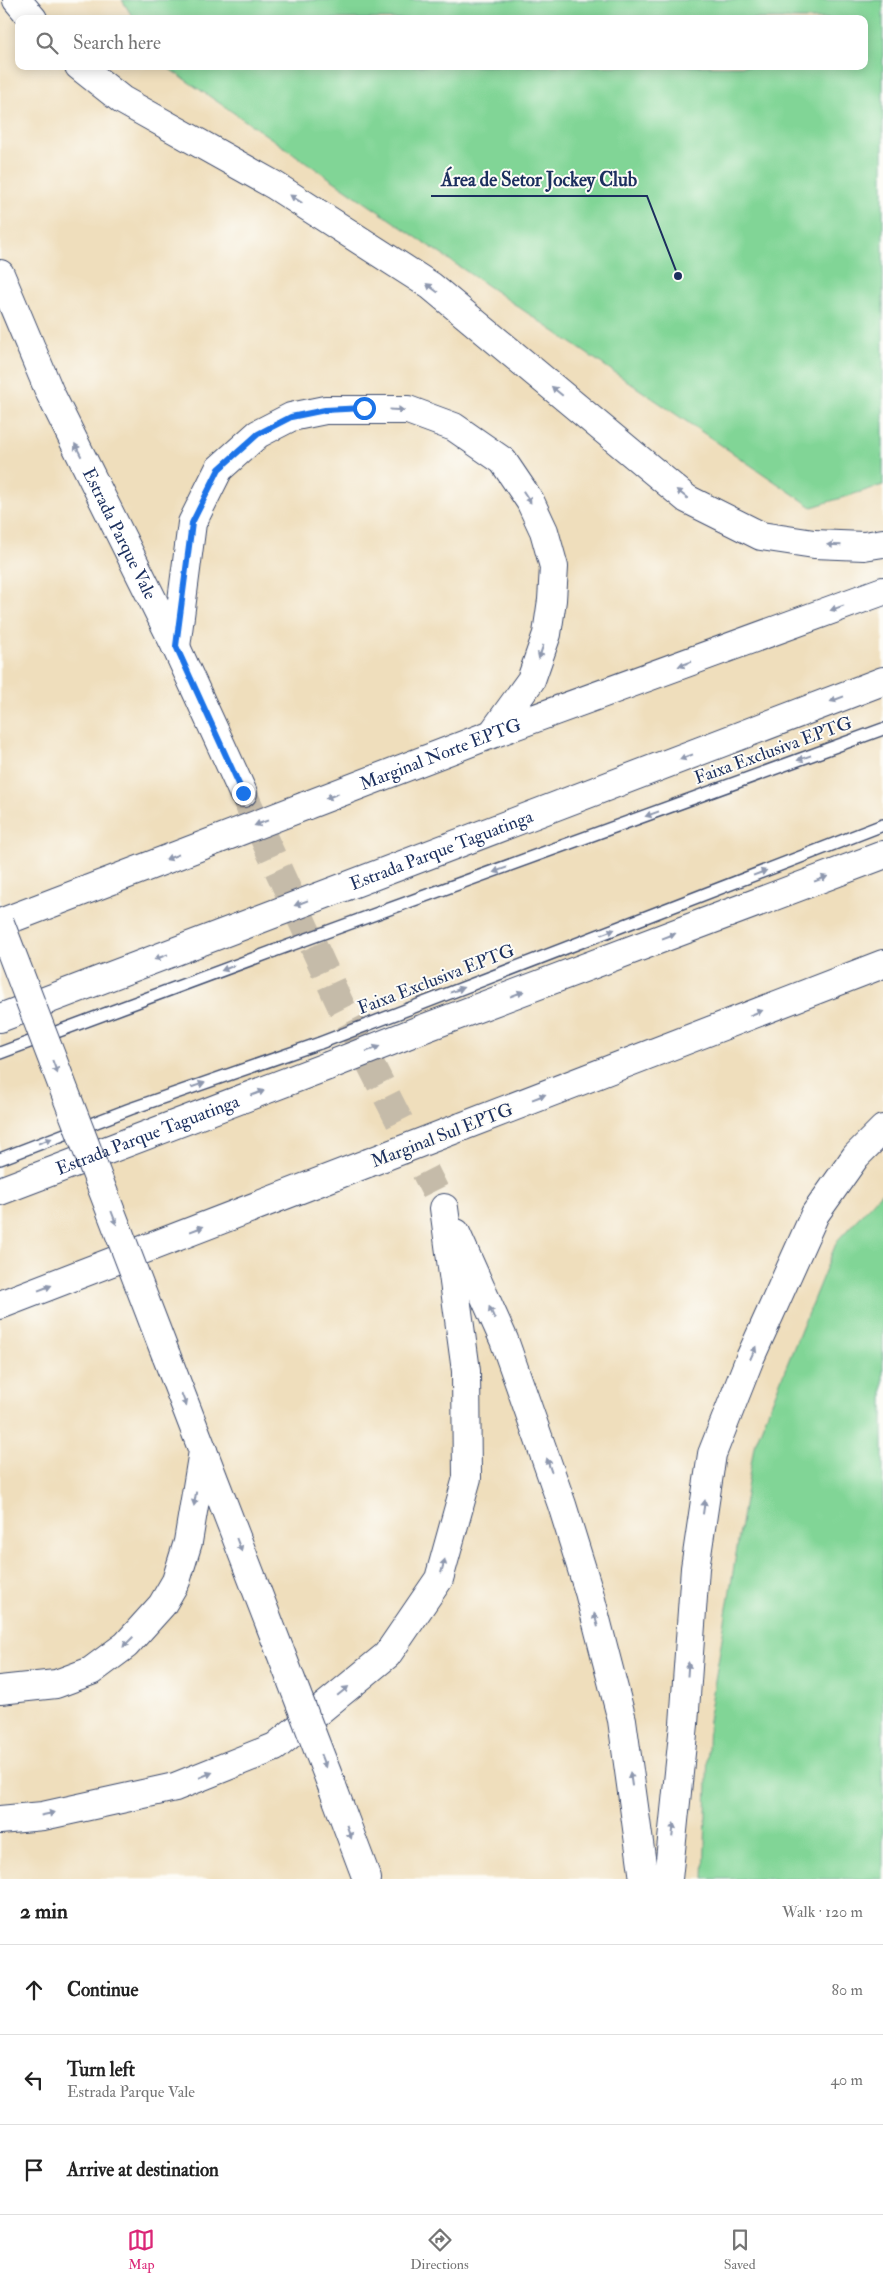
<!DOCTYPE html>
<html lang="en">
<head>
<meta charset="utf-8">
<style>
  :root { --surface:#fff; --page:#f6f6f6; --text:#222; --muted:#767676; --line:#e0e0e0; --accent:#db2777 }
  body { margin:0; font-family:"IM FELL Double Pica",serif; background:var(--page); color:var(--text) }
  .stop { position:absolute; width:15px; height:15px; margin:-11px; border:4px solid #1a73e8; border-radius:50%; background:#fff }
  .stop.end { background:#1a73e8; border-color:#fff; box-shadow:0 1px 5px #0008 }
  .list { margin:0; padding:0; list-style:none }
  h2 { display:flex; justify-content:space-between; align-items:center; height:65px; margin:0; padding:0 20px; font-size:21px }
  h2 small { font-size:16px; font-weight:400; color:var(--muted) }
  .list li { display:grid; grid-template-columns:32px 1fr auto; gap:15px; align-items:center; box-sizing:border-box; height:90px; padding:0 20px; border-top:1px solid var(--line) }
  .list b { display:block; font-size:19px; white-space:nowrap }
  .list p { margin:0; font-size:16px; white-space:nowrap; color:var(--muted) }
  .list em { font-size:16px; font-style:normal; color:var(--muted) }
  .icon { flex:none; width:28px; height:28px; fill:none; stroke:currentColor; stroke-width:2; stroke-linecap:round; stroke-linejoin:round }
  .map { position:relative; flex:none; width:883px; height:1879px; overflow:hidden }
  .search { position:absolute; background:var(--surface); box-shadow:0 2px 12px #0003; left:15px; right:15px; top:15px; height:55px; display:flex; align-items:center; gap:12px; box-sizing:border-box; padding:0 18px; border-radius:10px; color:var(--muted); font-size:19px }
  .sheet { height:335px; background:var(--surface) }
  nav { display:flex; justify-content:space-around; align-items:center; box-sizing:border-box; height:70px; border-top:1px solid var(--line); background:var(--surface); font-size:14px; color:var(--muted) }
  nav a { display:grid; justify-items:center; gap:2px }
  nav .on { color:var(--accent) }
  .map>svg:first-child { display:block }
</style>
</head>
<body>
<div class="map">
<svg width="883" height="1879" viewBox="0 0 883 1879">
  <rect width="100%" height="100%" fill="#fdfcf7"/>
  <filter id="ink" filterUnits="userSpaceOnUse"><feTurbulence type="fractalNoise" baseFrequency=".02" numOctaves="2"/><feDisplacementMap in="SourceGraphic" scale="10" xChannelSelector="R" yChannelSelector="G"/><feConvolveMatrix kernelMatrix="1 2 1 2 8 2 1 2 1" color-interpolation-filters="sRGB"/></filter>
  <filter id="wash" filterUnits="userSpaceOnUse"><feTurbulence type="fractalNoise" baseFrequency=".0096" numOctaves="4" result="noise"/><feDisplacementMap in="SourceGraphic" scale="20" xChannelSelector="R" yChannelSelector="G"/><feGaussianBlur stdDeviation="1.12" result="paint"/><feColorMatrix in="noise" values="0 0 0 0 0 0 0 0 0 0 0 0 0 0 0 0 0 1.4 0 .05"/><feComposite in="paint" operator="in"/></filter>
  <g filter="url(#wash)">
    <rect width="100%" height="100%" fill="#efdebc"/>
    <path fill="#81d596" stroke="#4e827a" d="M122,0H883V485L812,507L165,66H864V19H134Z
      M883,1191V1879H704L709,1716L754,1446L837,1241Z"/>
  </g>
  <g filter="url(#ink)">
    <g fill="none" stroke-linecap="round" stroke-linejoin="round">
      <path stroke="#c5bba9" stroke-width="28" stroke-dasharray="28 14" stroke-linecap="butt" d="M243,793L342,1008L435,1191"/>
      <g stroke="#3b496c" stroke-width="14">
        <path id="service" d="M359,920L883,729
          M411,1008L883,825
          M0,1053L274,951
          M0,1159L130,1109L320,1043"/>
      </g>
      <g stroke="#3b496c" stroke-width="30">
        <path id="secondary" d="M203,1451L280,1651
          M332,1786L367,1879"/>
      </g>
      <g stroke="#3b496c" stroke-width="30">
        <g id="primary">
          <path d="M17,0L33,19"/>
          <path d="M79,66L122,100L274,185L431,286L687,499L761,536L814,544L864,546L883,543"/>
          <path id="s1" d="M0,274L50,393L176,647L243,793"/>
          <path d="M176,647L192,523L219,469L258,434L291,417L325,410H408L454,427L503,461L530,501L544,531L554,567L552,600L547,634L531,680L492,734"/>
          <path id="s2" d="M305,806L492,734L883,591"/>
          <path d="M0,923L217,840"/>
          <path d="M461,1127L883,964"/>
          <path d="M456,1233L504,1340L562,1505L589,1592L622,1720L644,1879"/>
          <path d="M0,1305L368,1163"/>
          <path d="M0,1690L56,1684L91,1671L126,1645L162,1605L176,1581L188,1542L203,1451L166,1355"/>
          <path d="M0,1820L43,1816L175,1787L275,1747L387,1655L439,1579L467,1478L466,1371L444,1208"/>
          <path d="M668,1879L684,1724L695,1568L712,1454L750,1358L815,1214L856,1156L883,1129"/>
        </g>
      </g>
      <g stroke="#3b496c" stroke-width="30">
        <g id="motorway">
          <path id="s3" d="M347,886L883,681"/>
          <path d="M0,1018L255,921"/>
          <path d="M422,1029L883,855"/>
          <path id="s4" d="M0,1191L328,1066"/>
        </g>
      </g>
      <use href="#service" stroke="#fff" stroke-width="11"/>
      <use href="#secondary" stroke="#fff" stroke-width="28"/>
      <use href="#primary" stroke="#fff" stroke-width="28"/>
      <use href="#motorway" stroke="#fff" stroke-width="28"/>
      <g stroke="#3b496c" stroke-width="14" stroke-linecap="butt">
        <path id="service-bridge" d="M274,951L359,920
          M320,1043L411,1008"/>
      </g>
      <g stroke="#3b496c" stroke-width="30" stroke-linecap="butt">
        <path id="secondary-bridge" d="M280,1651L332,1786"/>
      </g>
      <g stroke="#3b496c" stroke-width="30" stroke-linecap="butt">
        <path id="primary-bridge" d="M217,840L305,806
          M0,923L166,1355
          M368,1163L461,1127"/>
      </g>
      <g stroke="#3b496c" stroke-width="30" stroke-linecap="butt">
        <path id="motorway-bridge" d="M255,921L347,886
          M328,1066L422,1029"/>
      </g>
      <use href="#service-bridge" stroke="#fff" stroke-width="11"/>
      <use href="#secondary-bridge" stroke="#fff" stroke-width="28"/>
      <use href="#primary-bridge" stroke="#fff" stroke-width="28"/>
      <use href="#motorway-bridge" stroke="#fff" stroke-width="28"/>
    </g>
    <defs><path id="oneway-solid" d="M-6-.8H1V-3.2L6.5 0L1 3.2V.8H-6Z" transform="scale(1.25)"/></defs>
    <g fill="#8d97ae">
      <use href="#oneway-solid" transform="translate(296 199) rotate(-147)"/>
      <use href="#oneway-solid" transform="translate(432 288) rotate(-143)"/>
      <use href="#oneway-solid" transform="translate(557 391) rotate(-140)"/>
      <use href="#oneway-solid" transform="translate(397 410) rotate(3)"/>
      <use href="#oneway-solid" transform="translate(78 450) rotate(-117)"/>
      <use href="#oneway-solid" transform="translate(682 494) rotate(-142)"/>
      <use href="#oneway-solid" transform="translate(527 497) rotate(57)"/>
      <use href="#oneway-solid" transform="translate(834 545) rotate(-178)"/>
      <use href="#oneway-solid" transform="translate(837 608) rotate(160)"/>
      <use href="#oneway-solid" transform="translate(541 652) rotate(109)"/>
      <use href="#oneway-solid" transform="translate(685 664) rotate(160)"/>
      <use href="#oneway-solid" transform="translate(837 699) rotate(159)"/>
      <use href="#oneway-solid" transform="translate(686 757) rotate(159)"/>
      <use href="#oneway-solid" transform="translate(804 758) rotate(160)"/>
      <use href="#oneway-solid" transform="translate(332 796) rotate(159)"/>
      <use href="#oneway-solid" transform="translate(652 814) rotate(160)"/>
      <use href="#oneway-solid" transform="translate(261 823) rotate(159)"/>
      <use href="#oneway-solid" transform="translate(172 857) rotate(159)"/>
      <use href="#oneway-solid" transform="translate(500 870) rotate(160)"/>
      <use href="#oneway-solid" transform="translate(760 873) rotate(-21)"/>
      <use href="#oneway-solid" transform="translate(821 879) rotate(-21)"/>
      <use href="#oneway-solid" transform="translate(301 903) rotate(159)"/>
      <use href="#oneway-solid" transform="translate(608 932) rotate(-21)"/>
      <use href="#oneway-solid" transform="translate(669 936) rotate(-21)"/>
      <use href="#oneway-solid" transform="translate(161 957) rotate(159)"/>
      <use href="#oneway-solid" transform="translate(228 968) rotate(159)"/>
      <use href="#oneway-solid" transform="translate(457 990) rotate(-21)"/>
      <use href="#oneway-solid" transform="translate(517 994) rotate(-21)"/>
      <use href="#oneway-solid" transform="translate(756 1013) rotate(-21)"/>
      <use href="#oneway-solid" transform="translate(373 1049) rotate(-21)"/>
      <use href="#oneway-solid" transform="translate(55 1067) rotate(69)"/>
      <use href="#oneway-solid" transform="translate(198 1085) rotate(-19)"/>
      <use href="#oneway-solid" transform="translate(258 1093) rotate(-21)"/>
      <use href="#oneway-solid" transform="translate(539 1097) rotate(-21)"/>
      <use href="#oneway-solid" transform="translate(45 1141) rotate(-21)"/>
      <use href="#oneway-solid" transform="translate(114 1218) rotate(69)"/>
      <use href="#oneway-solid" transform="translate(197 1229) rotate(-21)"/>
      <use href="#oneway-solid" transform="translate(45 1288) rotate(-21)"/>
      <use href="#oneway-solid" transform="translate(492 1313) rotate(-114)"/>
      <use href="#oneway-solid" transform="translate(753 1353) rotate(-66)"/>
      <use href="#oneway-solid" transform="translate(184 1400) rotate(69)"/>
      <use href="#oneway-solid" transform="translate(549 1465) rotate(-109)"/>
      <use href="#oneway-solid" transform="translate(195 1499) rotate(99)"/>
      <use href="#oneway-solid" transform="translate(704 1507) rotate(-82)"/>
      <use href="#oneway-solid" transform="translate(239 1545) rotate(69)"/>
      <use href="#oneway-solid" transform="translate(443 1566) rotate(-75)"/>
      <use href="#oneway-solid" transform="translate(596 1620) rotate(-105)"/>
      <use href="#oneway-solid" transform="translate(128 1642) rotate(135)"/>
      <use href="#oneway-solid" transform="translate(688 1669) rotate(-86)"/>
      <use href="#oneway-solid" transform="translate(343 1691) rotate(-39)"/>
      <use href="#oneway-solid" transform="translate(323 1761) rotate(69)"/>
      <use href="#oneway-solid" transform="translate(206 1775) rotate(-22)"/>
      <use href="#oneway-solid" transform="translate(631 1779) rotate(-98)"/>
      <use href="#oneway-solid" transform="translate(48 1814) rotate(-11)"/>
      <use href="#oneway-solid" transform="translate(673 1830) rotate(-84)"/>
      <use href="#oneway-solid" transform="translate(349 1832) rotate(70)"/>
    </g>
  </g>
  <g fill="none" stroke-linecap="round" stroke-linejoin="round" filter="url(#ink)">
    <path stroke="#1a73e8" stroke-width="6" d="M243,793L176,646L192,523L219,469L258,434L291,417L325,410L364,408"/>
  </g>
  <g text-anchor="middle" stroke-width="4" stroke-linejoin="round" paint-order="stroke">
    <g font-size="18" fill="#1b2f5e" stroke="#fdfcf7">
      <text dy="6" stroke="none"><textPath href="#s1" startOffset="286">Estrada Parque Vale</textPath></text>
      <text transform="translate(773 750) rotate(-20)" y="6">Faixa Exclusiva EPTG</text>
      <text dy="6" stroke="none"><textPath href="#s2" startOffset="145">Marginal Norte EPTG</textPath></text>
      <text dy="6" stroke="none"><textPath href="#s3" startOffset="101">Estrada Parque Taguatinga</textPath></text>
      <text transform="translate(436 979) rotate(-21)" y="6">Faixa Exclusiva EPTG</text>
      <text dy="6" stroke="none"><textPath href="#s4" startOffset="158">Estrada Parque Taguatinga</textPath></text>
      <text transform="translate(442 1135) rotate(-21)" y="6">Marginal Sul EPTG</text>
    </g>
  </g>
  <path fill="none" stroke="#1b2f5e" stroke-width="2" d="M678 276L647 196H431"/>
  <circle fill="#1b2f5e" stroke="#fdfcf7" stroke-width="2" cx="678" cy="276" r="5"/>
  <g font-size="19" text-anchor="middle" font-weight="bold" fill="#1b2f5e" stroke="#fdfcf7" stroke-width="4" stroke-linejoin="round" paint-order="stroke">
    <text x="539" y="186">Área de Setor Jockey Club</text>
  </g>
</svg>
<div class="stop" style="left:364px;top:408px"></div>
<div class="stop end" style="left:243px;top:793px"></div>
<div class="search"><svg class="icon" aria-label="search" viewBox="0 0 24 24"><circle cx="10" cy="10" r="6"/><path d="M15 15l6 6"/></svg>Search here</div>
</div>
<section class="sheet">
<h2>2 min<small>Walk · 120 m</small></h2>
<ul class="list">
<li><svg class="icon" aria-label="ahead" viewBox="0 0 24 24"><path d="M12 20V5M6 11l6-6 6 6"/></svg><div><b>Continue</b></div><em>80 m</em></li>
<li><svg class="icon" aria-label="left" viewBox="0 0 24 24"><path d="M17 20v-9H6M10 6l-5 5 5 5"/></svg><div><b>Turn left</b><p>Estrada Parque Vale</p></div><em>40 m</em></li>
<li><svg class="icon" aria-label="arrive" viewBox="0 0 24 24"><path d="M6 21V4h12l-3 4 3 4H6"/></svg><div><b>Arrive at destination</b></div></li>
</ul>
</section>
<nav>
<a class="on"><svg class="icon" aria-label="map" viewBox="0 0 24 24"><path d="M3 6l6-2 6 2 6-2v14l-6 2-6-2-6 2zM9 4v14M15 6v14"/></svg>Map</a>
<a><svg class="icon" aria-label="directions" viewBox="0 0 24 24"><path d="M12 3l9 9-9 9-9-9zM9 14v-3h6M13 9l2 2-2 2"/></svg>Directions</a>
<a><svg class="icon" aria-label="saved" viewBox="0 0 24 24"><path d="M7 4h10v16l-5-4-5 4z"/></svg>Saved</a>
</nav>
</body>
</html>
